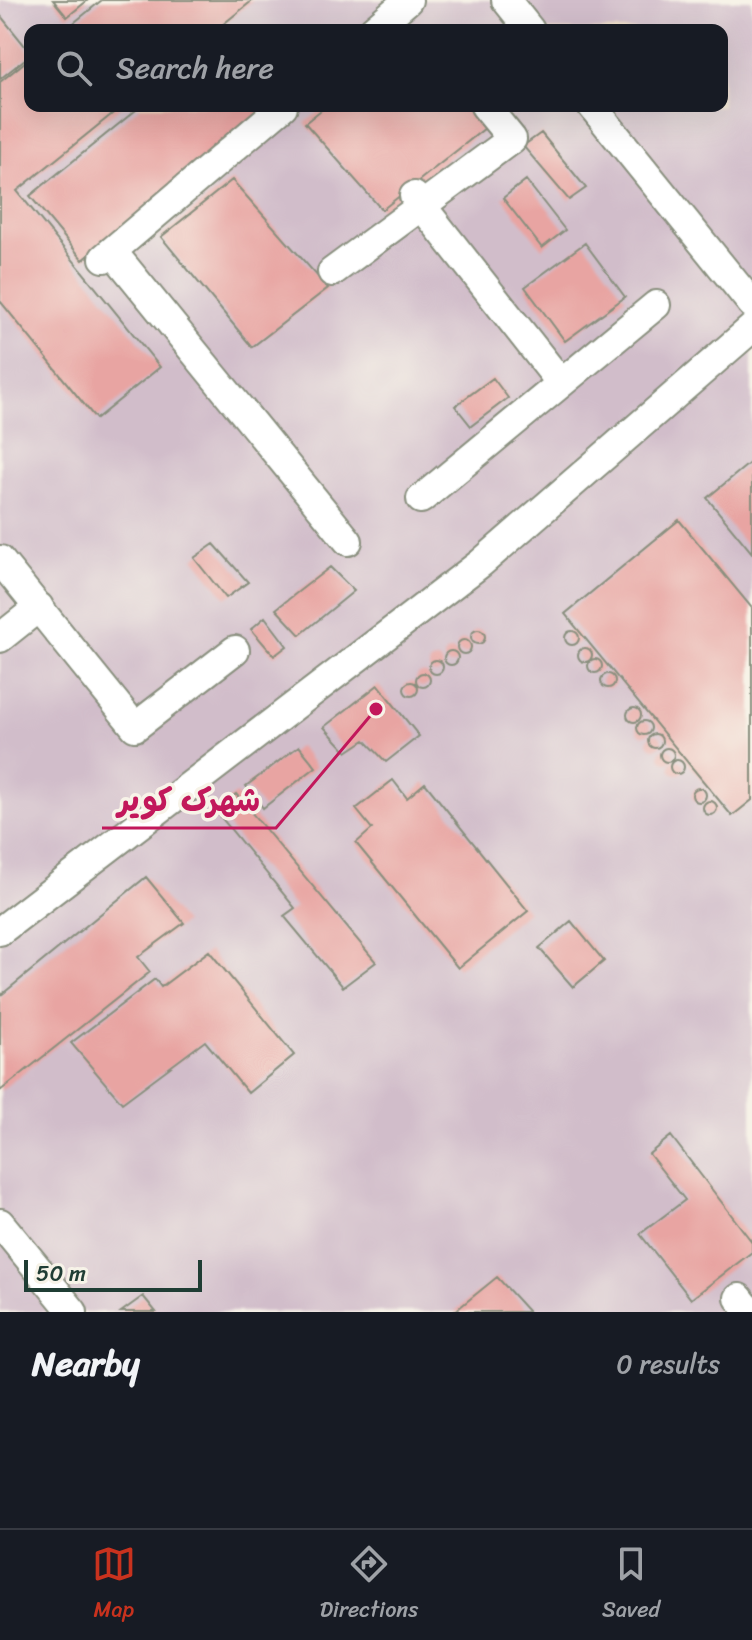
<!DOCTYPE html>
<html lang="en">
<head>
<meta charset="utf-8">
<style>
  :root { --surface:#171b24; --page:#242831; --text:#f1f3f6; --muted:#9ea1a6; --line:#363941; --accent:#c8321e }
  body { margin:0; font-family:Sriracha,"Playpen Sans Arabic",sans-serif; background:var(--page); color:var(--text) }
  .scale { position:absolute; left:24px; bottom:20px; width:178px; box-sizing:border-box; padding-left:8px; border:4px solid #1f3d34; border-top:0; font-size:22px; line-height:28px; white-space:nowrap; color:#1f3d34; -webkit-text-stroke:6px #f7f3e8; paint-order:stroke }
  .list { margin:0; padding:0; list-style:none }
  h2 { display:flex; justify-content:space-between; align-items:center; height:104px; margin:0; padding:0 32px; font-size:34px }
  h2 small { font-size:26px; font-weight:400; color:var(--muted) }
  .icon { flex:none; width:44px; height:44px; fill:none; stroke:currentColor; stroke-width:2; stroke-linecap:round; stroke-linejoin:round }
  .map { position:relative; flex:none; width:752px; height:1312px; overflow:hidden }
  .search { position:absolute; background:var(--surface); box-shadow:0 8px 32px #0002; left:24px; right:24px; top:24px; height:88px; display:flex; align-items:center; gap:20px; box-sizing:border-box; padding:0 28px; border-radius:16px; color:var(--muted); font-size:30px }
  .sheet { height:216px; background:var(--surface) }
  nav { display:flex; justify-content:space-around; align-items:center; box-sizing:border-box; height:112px; border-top:2px solid var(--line); background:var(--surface); font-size:22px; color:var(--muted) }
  nav a { display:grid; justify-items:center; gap:4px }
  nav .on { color:var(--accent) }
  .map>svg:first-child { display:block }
</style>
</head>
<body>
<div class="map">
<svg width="752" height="1312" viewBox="0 0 752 1312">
  <rect width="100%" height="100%" fill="#f7f3e8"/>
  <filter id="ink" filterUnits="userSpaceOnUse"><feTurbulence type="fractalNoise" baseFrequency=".0125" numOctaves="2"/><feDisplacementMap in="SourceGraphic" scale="16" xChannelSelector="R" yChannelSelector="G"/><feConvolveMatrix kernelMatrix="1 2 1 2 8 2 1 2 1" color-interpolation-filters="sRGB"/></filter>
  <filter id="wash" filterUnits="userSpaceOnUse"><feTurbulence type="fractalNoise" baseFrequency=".006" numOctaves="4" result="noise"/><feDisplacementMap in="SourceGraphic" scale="32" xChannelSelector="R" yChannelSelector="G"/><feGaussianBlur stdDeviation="1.8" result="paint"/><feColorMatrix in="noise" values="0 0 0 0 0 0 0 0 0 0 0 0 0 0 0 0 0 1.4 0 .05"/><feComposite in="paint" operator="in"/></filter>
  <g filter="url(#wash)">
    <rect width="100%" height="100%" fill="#f3e1c7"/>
    <path fill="#d1bdca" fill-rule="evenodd" d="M0,0H752V1312H0ZM30,30H722V106H30Z"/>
    <g id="blocks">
      <path fill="#e8a4a2" d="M53,0H88L67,17Z
        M102,0H253L216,30H65Z
        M0,15L30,52V55L0,79Z
        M30,58V106H122L17,191L160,367L96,419L0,301V82Z
        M141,106H272L83,260L30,196Z
        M326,106H467L485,128L382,210L305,123Z
        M541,133L586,188L569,200L523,146Z
        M232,180L328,288L252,347L161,237Z
        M526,180L565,230L542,248L503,198Z
        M585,243L625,297L565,341L525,287Z
        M493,378L508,398L471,426L455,406Z
        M752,461V553L707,498Z
        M679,520L752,608V800L732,816L565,614Z
        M214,544L248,582L226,598L194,558Z
        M330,567L354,591L300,635L276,609Z
        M265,617L287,646L274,656L251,629Z
        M471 637a7 7 0 1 1 14 0a7 7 0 1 1-14 0Z
        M565 638a7 7 0 1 1 14 0a7 7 0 1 1-14 0Z
        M457 647a7 7 0 1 1 14 0a7 7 0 1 1-14 0Z
        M578 655a7 7 0 1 1 14 0a7 7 0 1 1-14 0Z
        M444 658a7 7 0 1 1 14 0a7 7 0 1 1-14 0Z
        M588 666a7 7 0 1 1 14 0a7 7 0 1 1-14 0Z
        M429 667a7 7 0 1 1 14 0a7 7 0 1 1-14 0Z
        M416 680a7 7 0 1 1 14 0a7 7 0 1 1-14 0Z
        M601 681a7 7 0 1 1 14 0a7 7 0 1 1-14 0Z
        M404 689a7 7 0 1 1 14 0a7 7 0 1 1-14 0Z
        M378,685L419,736L386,762L365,740L347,752L324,727Z
        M627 715a7 7 0 1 1 14 0a7 7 0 1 1-14 0Z
        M637 728a7 7 0 1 1 14 0a7 7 0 1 1-14 0Z
        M648 741a7 7 0 1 1 14 0a7 7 0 1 1-14 0Z
        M299,746L316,767L263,808L246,786Z
        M660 755a7 7 0 1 1 14 0a7 7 0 1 1-14 0Z
        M670 767a7 7 0 1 1 14 0a7 7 0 1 1-14 0Z
        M393,780L407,798L425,783L528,911L458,968L356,843L372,829L356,809Z
        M692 795a7 7 0 1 1 14 0a7 7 0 1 1-14 0Z
        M236,794L376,962L343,987L284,916L295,908L215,810Z
        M703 808a7 7 0 1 1 14 0a7 7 0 1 1-14 0Z
        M146,877L184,923L138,957L150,972L0,1091V996Z
        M571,921L604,961L573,987L539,948Z
        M209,951L294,1055L248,1093L205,1041L122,1103L71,1043L155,979L161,987Z
        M671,1136L752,1242V1252L691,1299L640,1234L685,1200L649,1154Z
        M497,1277L529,1312H454Z
        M143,1296L156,1312H121Z"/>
    </g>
  </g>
  <g filter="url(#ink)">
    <use href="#blocks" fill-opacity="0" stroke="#898f7e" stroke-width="2"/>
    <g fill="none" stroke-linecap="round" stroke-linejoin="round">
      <g stroke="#898f7e" stroke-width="32">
        <path id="minor" d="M506,0L530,30
          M373,30L408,0
          M592,106L752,304
          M414,196L561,383
          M112,251L348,541
          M104,258L283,106
          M332,272L512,139L485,106
          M421,499L656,305
          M0,560L135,727L235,650
          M0,638L39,607
          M0,931L481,563L752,328
          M0,1223L73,1312
          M739,1298L750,1312"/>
      </g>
      <use href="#minor" stroke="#fff" stroke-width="28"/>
    </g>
  </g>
  <path fill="none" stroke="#c2185b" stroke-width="3" d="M376 709L276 828H102"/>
  <circle fill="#c2185b" stroke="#f7f3e8" stroke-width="3" cx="376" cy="709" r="8"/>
  <g font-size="32" text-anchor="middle" font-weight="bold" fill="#c2185b" stroke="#f7f3e8" stroke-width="7" stroke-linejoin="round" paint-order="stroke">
    <text x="189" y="811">شهرک کویر</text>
  </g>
</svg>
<div class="scale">50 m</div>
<div class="search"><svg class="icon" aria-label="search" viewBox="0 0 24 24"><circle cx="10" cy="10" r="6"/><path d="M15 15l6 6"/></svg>Search here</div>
</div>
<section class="sheet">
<h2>Nearby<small>0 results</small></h2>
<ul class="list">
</ul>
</section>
<nav>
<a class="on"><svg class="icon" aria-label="map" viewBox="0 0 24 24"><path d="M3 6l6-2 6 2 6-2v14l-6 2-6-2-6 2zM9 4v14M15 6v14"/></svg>Map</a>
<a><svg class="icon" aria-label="directions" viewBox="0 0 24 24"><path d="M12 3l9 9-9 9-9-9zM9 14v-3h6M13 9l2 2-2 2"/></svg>Directions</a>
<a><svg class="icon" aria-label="saved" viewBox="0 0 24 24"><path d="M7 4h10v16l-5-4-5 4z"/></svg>Saved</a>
</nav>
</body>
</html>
